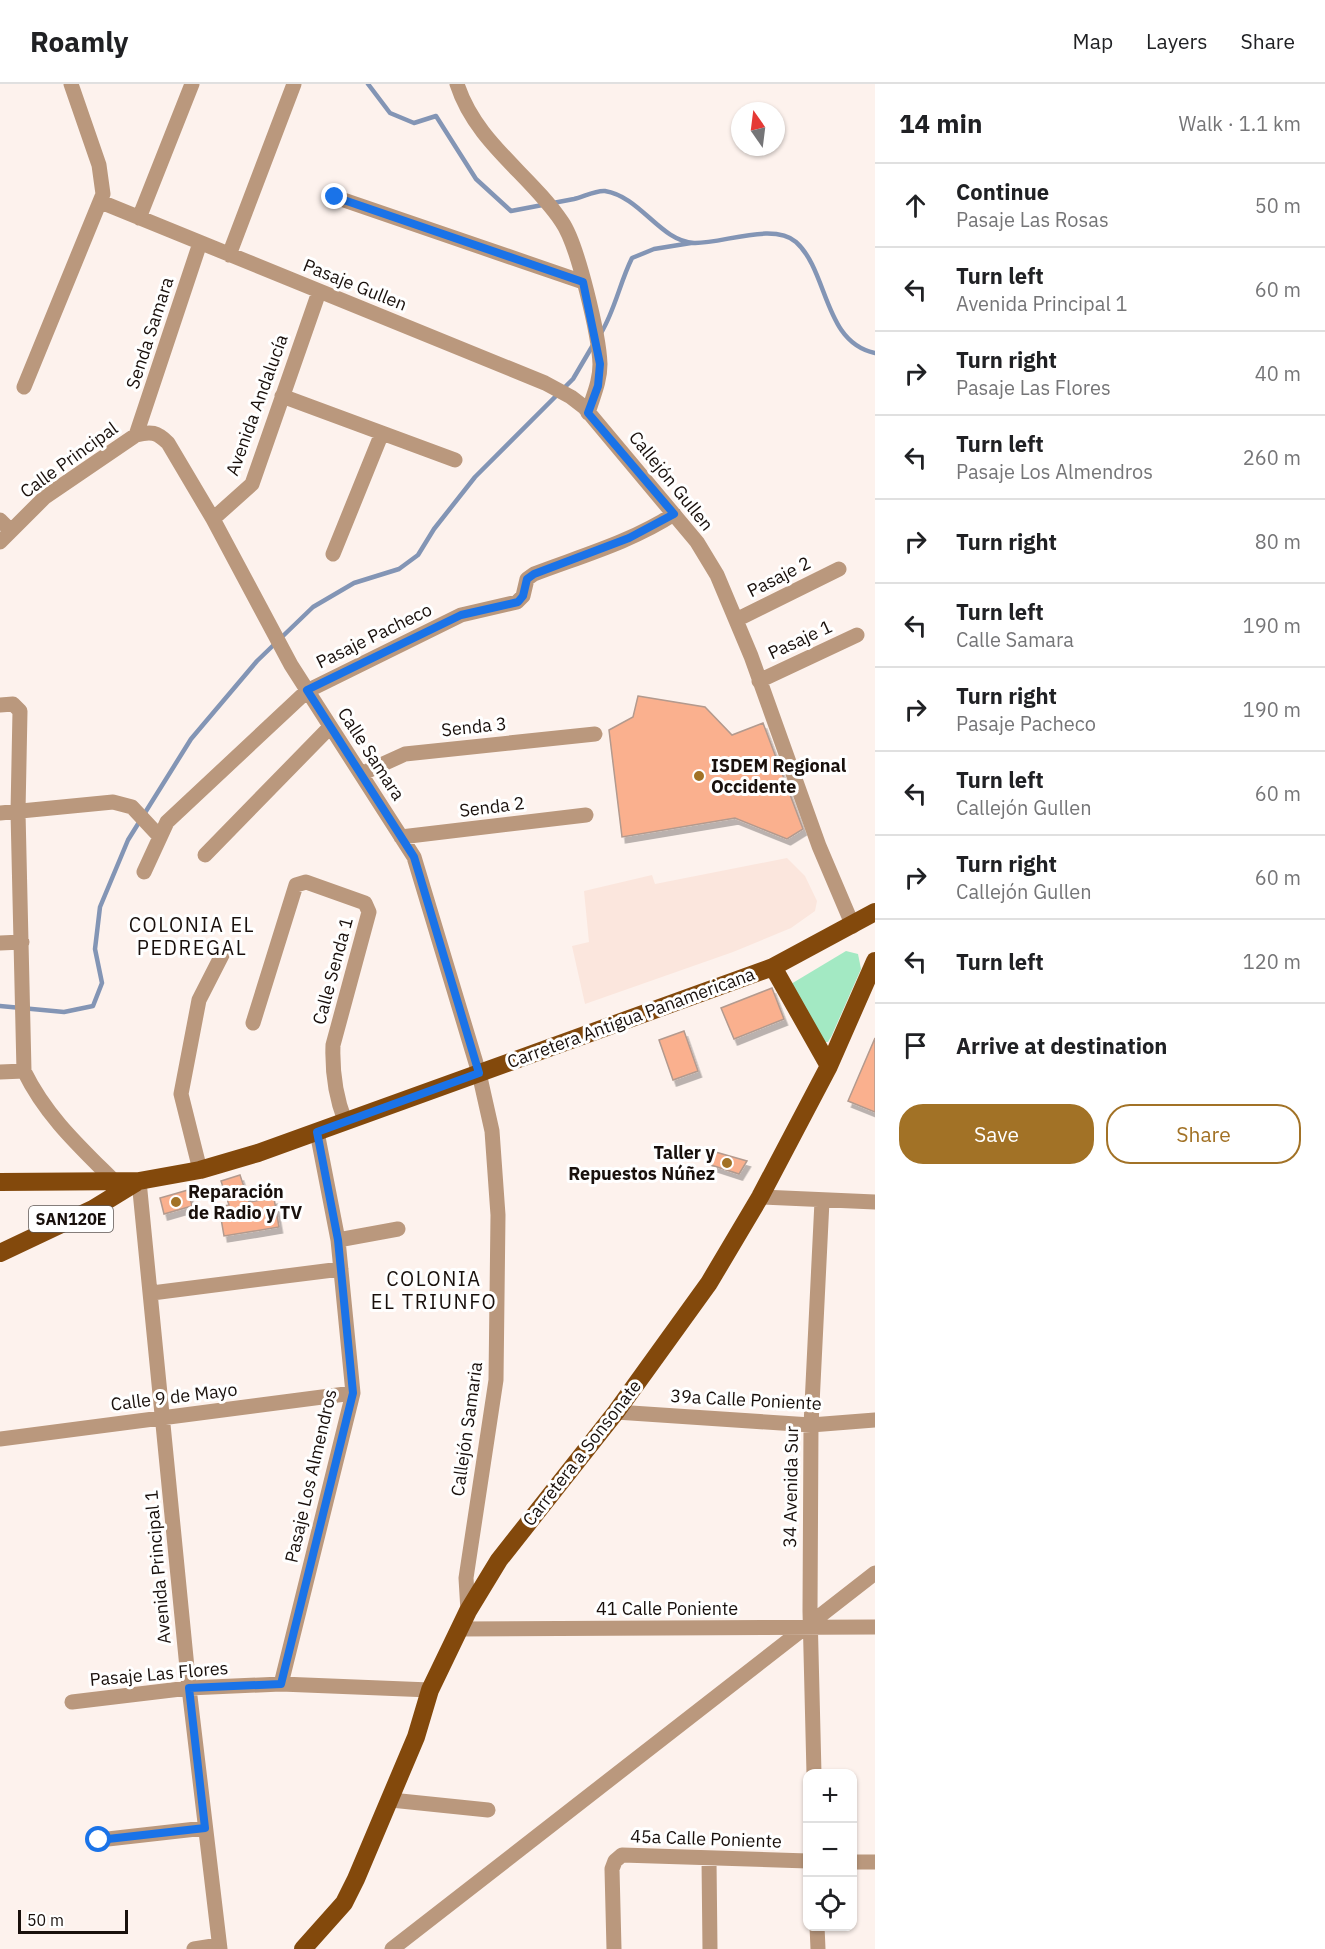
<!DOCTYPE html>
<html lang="en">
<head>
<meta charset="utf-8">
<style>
  :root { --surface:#fff; --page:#f2f2f2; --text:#202124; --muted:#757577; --line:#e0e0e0; --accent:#a27226 }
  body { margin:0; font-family:"IBM Plex Sans",sans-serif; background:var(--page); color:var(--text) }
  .controls { position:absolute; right:18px; bottom:18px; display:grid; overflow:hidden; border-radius:12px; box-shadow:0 2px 4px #0004 }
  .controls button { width:54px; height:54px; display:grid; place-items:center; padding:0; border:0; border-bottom:2px solid var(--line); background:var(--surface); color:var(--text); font:30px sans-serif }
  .compass { position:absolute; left:731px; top:18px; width:54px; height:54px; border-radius:50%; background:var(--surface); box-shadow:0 2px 4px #0004; rotate:346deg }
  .scale { position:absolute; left:18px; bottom:15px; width:110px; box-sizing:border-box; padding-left:6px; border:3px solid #19100c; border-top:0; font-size:16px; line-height:21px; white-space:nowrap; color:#19100c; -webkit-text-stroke:4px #fff; paint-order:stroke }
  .stop { position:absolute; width:18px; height:18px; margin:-14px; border:4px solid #1a73e8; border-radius:50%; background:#fff }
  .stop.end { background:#1a73e8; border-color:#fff; box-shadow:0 2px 6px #0008 }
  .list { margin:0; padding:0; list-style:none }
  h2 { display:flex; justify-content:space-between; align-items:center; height:78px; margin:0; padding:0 24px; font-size:26px }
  h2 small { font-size:20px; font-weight:400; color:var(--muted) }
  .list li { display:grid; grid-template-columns:39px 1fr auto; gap:18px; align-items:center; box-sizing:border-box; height:84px; padding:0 24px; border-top:2px solid var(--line) }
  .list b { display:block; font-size:22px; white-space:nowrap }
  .list p { margin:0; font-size:20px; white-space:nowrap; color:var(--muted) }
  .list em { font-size:20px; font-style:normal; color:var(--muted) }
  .actions { display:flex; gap:12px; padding:18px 24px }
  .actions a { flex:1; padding:14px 0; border:2px solid var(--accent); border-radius:24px; text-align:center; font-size:21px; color:var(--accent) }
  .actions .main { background:var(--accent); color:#fff }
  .icon { flex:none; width:33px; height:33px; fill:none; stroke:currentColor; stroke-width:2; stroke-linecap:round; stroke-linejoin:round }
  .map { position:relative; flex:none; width:875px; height:1865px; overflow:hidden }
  header { display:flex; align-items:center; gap:36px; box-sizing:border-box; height:84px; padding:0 30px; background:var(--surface); border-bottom:2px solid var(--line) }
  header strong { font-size:28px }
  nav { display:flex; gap:33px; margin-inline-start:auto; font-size:21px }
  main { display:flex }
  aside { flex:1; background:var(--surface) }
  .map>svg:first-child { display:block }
</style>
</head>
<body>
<header>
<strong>Roamly</strong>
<nav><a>Map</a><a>Layers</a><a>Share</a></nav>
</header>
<main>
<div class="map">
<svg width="875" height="1865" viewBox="0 0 875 1865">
  <defs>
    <filter id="shadow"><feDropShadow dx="3.5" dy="6" stdDeviation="0" flood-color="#0004"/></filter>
  </defs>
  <rect width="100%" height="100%" fill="#fdf2ed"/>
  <path fill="#fbe6dd" d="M787,774L805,792L817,817L815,827L791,844L733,868L585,920L572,862L589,858L584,807L652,791L655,800Z"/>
  <path fill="#a3e9c3" d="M846,867L858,870L861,885L832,951L828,958H823L786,903Z"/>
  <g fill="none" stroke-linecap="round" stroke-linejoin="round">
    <path stroke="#8395b5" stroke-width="4.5" d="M368,0L390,29L414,39L436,32L476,95L511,127C532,123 553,119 574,115C583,113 596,106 605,107C641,113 660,157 694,159C722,160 773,138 796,158C829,188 823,258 875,269
      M601,249C615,226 620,198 632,174L654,165L691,159
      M0,922L64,928L93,922L102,899L95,865L100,823L128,756L191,655L257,577L313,523L354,499L399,485L418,471L434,445L475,393L573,295L593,261"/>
  </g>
  <path fill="#fab08e" stroke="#b39a8e" stroke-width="1.5" filter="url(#shadow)" d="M638,612L705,623L732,651L763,639L803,745L787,755L735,734L622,753L609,646L633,633Z
    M772,904L784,935L734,955L721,924Z
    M684,947L698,987L673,996L659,956Z
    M875,954V1028L848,1017Z
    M712,1067L747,1077L739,1090L708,1080Z
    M240,1091L249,1118L274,1114L279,1143L224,1152L219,1123L229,1121L221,1097Z
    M188,1106L192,1122L164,1130L160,1114Z"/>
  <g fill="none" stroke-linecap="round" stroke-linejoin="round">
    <path stroke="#ba987d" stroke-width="15" d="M457,0C476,59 530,90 562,138C578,161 599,252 600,280C600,298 593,312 588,329
      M335,113L583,198
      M101,118L545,299L571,313L584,323L697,458L717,491L751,572L819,762L853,842
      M139,134L192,0
      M229,171L294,0
      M24,303L103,110L99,81L71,0
      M282,312L455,376
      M136,351L200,159
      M213,435L252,400L319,208
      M0,436L11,447
      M0,458L45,413L136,351C151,347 157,348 168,359L213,435L291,581L414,773L479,989L492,1047L498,1131L496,1296L466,1494L468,1527
      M333,470L382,349
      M736,536L839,485
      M759,597L857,551
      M0,621L13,620L20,627L18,728L24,987C46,1032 79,1062 114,1097
      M361,690L405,670L595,650
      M0,729L113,718L132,723L160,753
      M401,753L586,731
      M205,771L330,643
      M144,788L167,738L307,607L461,531L517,518L523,512L527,495L534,490C581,472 631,458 674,430
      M0,859L22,858
      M253,939L296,801L306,798L365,819L369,828L333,961C332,988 335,1011 345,1037
      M0,988L24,987
      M200,1086L181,1010L199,916L223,869
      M139,1097L189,1604L220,1865
      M760,1113L875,1118
      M338,1156L398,1145
      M152,1209L341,1185
      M616,1328L811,1341L875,1336
      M0,1355L353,1309
      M460,1545L875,1543
      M281,1600L353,1309L338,1156L317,1048
      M72,1618L189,1604L281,1600L430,1606
      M814,1690L810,1527L811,1341L822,1117
      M391,1716L488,1726
      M99,1756L205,1744
      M709,1776L710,1865
      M852,1778H875
      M817,1842L818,1865
      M194,1865L219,1861
      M392,1865L875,1489
      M614,1865L612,1785L615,1777L622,1771L808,1777"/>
    <path stroke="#83490c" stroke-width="18" d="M773,883L829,982
      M0,1098L139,1097L200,1086L258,1069L773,883L875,828
      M0,1169L93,1125L137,1098
      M303,1865L344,1819L356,1795L416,1653L430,1606L468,1527L499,1476L616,1328L709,1199L760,1113L829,982L875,877"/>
  </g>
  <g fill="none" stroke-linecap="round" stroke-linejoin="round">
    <path stroke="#1a73e8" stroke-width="8" d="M99,1756L205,1744L189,1604L281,1600L353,1309L338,1156L317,1048L479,989L414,773L307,606L461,531L518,518L523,512L527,495L534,490L629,454L674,430L588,329L598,302L600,280L583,198L335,113"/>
  </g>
  <g fill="#a27226" stroke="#fff" stroke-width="2">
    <circle cx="699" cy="692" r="6"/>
    <circle cx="727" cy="1079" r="6"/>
    <circle cx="176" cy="1118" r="6"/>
  </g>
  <g text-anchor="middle" stroke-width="6" stroke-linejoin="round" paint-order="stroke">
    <rect fill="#fff" stroke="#5e5855" stroke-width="1.5" x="29" y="1122" width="84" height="26" rx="4.5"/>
    <g font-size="16" font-weight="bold" fill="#19100c">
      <text x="71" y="1141">SAN120E</text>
    </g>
    <g font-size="18" fill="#19100c" stroke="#fff">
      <text transform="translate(355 201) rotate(22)" y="6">Pasaje Gullen</text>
      <text transform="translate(150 249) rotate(-72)" y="6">Senda Samara</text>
      <text transform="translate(257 321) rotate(-70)" y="6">Avenida Andalucía</text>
      <text transform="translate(69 376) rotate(-36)" y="6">Calle Principal</text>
      <text transform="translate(671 397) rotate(51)" y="6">Callejón Gullen</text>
      <text transform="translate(779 493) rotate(-27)" y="6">Pasaje 2</text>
      <text transform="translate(374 552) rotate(-26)" y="6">Pasaje Pacheco</text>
      <text transform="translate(800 556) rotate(-25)" y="6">Pasaje 1</text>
      <text transform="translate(474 643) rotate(-6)" y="6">Senda 3</text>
      <text transform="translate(371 670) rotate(57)" y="6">Calle Samara</text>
      <text transform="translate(492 723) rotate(-7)" y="6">Senda 2</text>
      <text transform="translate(333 887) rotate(-75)" y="6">Calle Senda 1</text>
      <text transform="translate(631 934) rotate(-20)" y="6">Carretera Antigua Panamericana</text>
      <text transform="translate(174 1313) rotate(-7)" y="6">Calle 9 de Mayo</text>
      <text transform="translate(746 1316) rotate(3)" y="6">39a Calle Poniente</text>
      <text transform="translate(467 1345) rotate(-82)" y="6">Callejón Samaria</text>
      <text transform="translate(582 1369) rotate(-52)" y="6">Carretera a Sonsonate</text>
      <text transform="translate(311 1392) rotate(-77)" y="6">Pasaje Los Almendros</text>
      <text transform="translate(791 1403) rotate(-89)" y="6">34 Avenida Sur</text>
      <text transform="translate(158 1483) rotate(-95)" y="6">Avenida Principal 1</text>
      <text x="667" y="1531">41 Calle Poniente</text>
      <text transform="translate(159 1590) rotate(-5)" y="6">Pasaje Las Flores</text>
      <text transform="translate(706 1755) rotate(2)" y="6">45a Calle Poniente</text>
    </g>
    <g font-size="18" font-weight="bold" fill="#19100c" stroke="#fff" text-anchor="start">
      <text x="711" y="688">ISDEM Regional<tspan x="711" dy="21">Occidente</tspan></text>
      <text x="715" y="1075" text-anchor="end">Taller y<tspan x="715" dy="21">Repuestos Núñez</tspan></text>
      <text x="188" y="1114">Reparación<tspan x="188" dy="21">de Radio y TV</tspan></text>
    </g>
    <g font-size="20" letter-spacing="1.5" fill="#19100c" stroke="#fff">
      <text x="192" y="848">COLONIA EL<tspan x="192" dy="23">PEDREGAL</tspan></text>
      <text x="434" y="1202">COLONIA<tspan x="434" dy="23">EL TRIUNFO</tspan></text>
    </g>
  </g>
</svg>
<div class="controls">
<button>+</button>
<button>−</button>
<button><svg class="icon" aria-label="locate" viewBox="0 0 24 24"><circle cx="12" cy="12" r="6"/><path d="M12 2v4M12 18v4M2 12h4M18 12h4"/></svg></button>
</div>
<svg class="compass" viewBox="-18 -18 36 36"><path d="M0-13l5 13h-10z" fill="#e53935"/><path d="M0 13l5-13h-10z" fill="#757577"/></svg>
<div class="scale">50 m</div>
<div class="stop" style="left:99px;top:1756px"></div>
<div class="stop end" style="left:335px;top:113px"></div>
</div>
<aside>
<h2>14 min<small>Walk · 1.1 km</small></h2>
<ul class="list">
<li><svg class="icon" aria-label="ahead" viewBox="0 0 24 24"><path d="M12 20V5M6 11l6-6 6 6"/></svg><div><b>Continue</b><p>Pasaje Las Rosas</p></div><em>50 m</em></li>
<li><svg class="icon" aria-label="left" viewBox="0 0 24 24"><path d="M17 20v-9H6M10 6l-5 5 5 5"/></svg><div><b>Turn left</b><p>Avenida Principal 1</p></div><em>60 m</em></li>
<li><svg class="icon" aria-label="right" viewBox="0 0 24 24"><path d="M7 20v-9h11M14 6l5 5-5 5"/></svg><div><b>Turn right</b><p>Pasaje Las Flores</p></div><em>40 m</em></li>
<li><svg class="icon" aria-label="left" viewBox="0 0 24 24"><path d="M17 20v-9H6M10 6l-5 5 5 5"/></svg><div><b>Turn left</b><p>Pasaje Los Almendros</p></div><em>260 m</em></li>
<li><svg class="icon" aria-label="right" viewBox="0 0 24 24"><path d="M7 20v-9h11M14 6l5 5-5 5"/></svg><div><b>Turn right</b></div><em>80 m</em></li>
<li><svg class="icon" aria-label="left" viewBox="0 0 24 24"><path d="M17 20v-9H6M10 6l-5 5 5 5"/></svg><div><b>Turn left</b><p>Calle Samara</p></div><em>190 m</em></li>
<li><svg class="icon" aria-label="right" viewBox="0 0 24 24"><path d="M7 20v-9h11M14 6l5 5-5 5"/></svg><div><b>Turn right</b><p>Pasaje Pacheco</p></div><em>190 m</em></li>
<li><svg class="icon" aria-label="left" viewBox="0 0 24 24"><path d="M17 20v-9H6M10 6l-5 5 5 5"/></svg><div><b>Turn left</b><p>Callejón Gullen</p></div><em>60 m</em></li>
<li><svg class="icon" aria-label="right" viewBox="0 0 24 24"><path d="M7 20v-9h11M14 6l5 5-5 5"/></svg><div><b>Turn right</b><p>Callejón Gullen</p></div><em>60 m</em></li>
<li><svg class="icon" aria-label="left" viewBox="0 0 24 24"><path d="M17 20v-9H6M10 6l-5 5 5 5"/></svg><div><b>Turn left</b></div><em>120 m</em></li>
<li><svg class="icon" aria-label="arrive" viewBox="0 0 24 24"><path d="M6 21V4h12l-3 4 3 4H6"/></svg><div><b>Arrive at destination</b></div></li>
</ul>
<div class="actions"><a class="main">Save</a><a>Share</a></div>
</aside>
</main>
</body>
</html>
